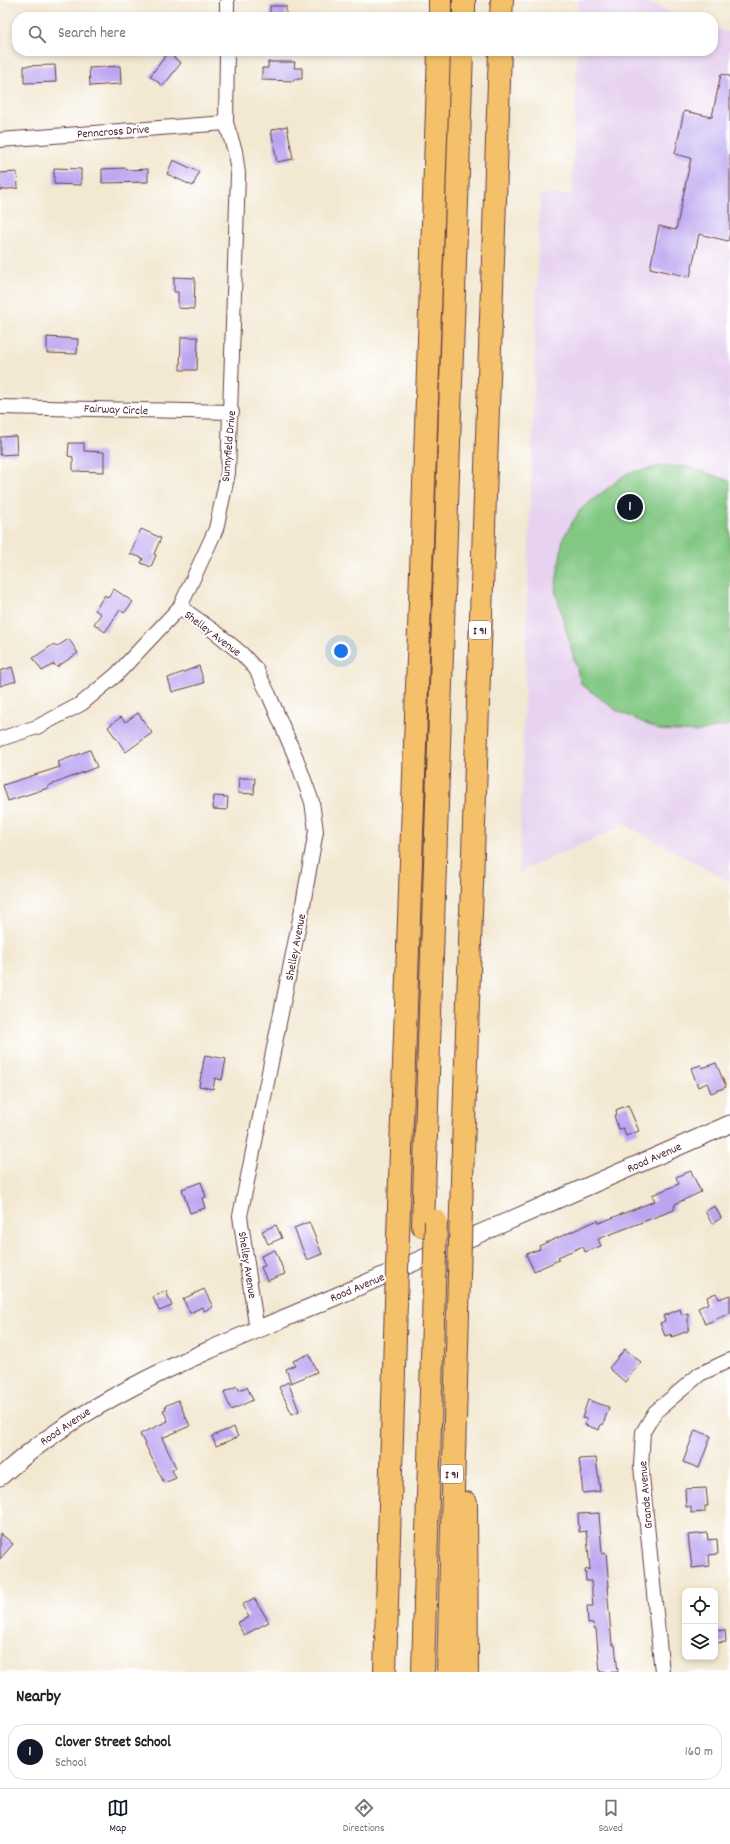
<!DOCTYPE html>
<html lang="en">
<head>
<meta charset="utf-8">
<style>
  :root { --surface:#fff; --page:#f2f2f2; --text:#202124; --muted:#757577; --line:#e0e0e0; --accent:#111827 }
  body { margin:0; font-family:Dekko,sans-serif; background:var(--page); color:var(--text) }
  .controls { position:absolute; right:12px; bottom:12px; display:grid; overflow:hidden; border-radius:8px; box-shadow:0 2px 6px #0003 }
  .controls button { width:36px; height:36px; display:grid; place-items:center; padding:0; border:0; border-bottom:1px solid var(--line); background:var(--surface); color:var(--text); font:20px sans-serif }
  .you { position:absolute; left:341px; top:651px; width:14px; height:14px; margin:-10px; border:3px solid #fff; border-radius:50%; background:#1a73e8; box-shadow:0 0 0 6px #1a73e833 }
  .badge { display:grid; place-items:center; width:26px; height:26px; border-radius:50%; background:var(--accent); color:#fff; font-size:13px; font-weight:700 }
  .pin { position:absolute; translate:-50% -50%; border:2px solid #fff; box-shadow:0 1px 4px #0006 }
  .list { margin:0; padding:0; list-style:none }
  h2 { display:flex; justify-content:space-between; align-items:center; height:52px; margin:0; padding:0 16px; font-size:17px }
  h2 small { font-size:13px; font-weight:400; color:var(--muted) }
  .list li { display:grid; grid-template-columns:26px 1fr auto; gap:12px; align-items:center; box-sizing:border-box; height:56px; margin:0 8px 8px; padding:0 8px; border:1px solid var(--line); border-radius:16px }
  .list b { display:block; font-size:15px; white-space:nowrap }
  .list p { margin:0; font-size:13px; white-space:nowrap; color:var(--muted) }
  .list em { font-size:13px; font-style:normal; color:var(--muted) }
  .icon { flex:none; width:22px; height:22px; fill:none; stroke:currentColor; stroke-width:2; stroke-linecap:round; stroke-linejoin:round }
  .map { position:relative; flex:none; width:730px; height:1672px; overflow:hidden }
  .search { position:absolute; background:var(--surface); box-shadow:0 2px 6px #0003; left:12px; right:12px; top:12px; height:44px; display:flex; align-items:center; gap:10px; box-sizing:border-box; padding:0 14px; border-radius:16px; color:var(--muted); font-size:15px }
  .sheet { height:116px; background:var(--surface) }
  nav { display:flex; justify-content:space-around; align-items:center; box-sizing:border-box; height:56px; border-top:1px solid var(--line); background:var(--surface); font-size:11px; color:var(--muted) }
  nav a { display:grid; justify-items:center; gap:2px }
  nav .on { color:var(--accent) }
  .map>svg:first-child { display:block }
</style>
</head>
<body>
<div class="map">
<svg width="730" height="1672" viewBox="0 0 730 1672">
  <rect width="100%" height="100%" fill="#fff"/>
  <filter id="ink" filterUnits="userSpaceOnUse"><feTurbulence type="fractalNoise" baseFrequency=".025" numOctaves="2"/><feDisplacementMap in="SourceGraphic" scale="8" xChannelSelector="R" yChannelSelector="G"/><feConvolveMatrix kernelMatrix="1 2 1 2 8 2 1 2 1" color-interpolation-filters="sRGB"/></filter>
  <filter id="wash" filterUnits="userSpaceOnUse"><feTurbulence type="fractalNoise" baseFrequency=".012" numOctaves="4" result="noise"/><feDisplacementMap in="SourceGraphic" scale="16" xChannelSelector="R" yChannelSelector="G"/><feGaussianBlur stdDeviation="0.9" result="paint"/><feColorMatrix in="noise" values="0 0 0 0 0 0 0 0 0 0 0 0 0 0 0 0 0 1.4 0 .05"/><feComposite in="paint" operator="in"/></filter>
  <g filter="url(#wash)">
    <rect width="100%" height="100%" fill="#f3e8d1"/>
    <path fill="#e7d2ef" d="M578,0H638L685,17H578Z
      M713,27L730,33V882L615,819L619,828L519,872L540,194L572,195L577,51H713Z"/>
    <path fill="#82c883" stroke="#667457" d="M662,466L689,467L730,481V725L696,732L659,730L616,710L581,684L555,590L563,538L580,510L627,473Z"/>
    <g id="blocks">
      <path fill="#bba5f0" d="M270,6H286V17H270Z
        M168,53L181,63L163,86L150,76Z
        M268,62H295L294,68H302V79H294V81L262,80V68H268Z
        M55,65L56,82L24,83V66Z
        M120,66L121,84L90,86L89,68Z
        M721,74L730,76V232L728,241L699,234L690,277L650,268L659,226L676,230L691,158L675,154L684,111L712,117Z
        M287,126L293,159L277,162L271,130Z
        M173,160L199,172L193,186L167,174Z
        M54,168L81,169V185L54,184Z
        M126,168L127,170L148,169V182L102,183V169Z
        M17,172L18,188L0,190V173Z
        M174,277L195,278L194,309L178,308V292H174Z
        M47,337L78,339L77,354L47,353Z
        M181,337H198L197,370H180Z
        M16,436L17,454L0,455V437Z
        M69,443H84V451L104,452V472L73,471V457L68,456Z
        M141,529L161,538L154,554L156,555L151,567L141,563L143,558L130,554Z
        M114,589L133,602L124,613L120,610L105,632L94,624L101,614L95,610L105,595L108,598Z
        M69,639L78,653L57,667L54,664L42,671L33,658L54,644L56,647Z
        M199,666L204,683L172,692L168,678Z
        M12,667L16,681L0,686V671Z
        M138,713L152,733L126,752L108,727L121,717L125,722Z
        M90,750L97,767L48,786V788L8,801L3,785L60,767L58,762Z
        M239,778H255L254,794L238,793Z
        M214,796L228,797L227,810L213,809Z
        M205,1055L226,1059L222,1080L215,1078L213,1089L199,1086Z
        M716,1063L726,1087L711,1093L707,1083L698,1087L691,1068L701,1065L702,1068Z
        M628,1105L639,1131L626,1136L623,1128L619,1129L614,1116L617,1114L616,1110Z
        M691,1171L701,1192L675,1204L674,1210L598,1239L601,1246L585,1252L583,1246L558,1257L559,1260L534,1271L526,1254L540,1249L539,1246L598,1220L599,1223L655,1201L652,1195L679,1184L676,1177Z
        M201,1182L206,1197L202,1198L205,1208L190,1213L182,1189Z
        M715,1206L721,1218L712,1224L705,1211Z
        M309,1222L322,1254L307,1260L294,1228Z
        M276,1225L282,1238L268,1244L262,1231Z
        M275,1250L285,1274L267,1281L261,1267L265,1266L261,1256Z
        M204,1289L213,1307L204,1311L202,1307L190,1313L183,1299Z
        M166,1291L172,1306L159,1311L153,1297Z
        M716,1293L719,1299L730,1295V1313L705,1324L698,1308L709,1303L707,1297Z
        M680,1309L682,1315L688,1313V1331L672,1337L671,1334L665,1336L660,1323L665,1321L663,1316Z
        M625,1349L641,1362L625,1382L609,1368Z
        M309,1354L317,1372L291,1383L286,1369L295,1365L293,1361Z
        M288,1382L299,1411L292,1414L279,1387Z
        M237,1386L239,1390L247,1387L253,1400L231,1410L224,1392Z
        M178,1400L190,1426L162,1438L176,1468L172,1470L176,1478L164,1483L140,1434L168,1421L163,1410L166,1409L165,1406Z
        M588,1400L609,1407L603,1425L601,1424L599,1430L585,1425L587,1419L582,1418Z
        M234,1427L238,1437L216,1446L212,1436Z
        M695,1430L711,1436L699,1468L683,1462Z
        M596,1458L600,1491L583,1493L579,1459Z
        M706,1488L708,1506H705V1512L691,1513V1507H686L685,1489Z
        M599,1513L602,1554L606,1553L609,1587H607L612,1645H615L618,1672H600L596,1629H594L593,1623L588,1624L587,1606H593L591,1581H586L585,1570L590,1569L587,1537L586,1531L579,1532L578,1514Z
        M0,1533L13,1544L0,1559Z
        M707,1533L708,1540L717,1539L718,1554L709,1555L710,1566L692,1568L688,1535Z
        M254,1598L269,1622L244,1635L237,1623L249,1617L242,1605Z
        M725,1630L726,1642L715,1643V1631Z"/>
    </g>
  </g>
  <g filter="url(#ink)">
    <use href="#blocks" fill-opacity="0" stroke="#633d44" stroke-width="1"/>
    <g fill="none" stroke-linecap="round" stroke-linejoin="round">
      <g stroke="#633d44" stroke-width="16">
        <path id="minor" d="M227,17V0
          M0,140L226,123
          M0,407L232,412
          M180,607L218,634L242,654L256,669L269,695L296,758L312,802L316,831L303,904L240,1216L257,1331
          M0,739L37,727L81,704L116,675L180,607L216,529L228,473L238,174L235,151L226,123L227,51
          M662,1672L641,1466L643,1432L655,1412L700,1374L730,1360"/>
      </g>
      <g stroke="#633d44" stroke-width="19">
        <path id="tertiary" d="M0,1477C95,1390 221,1346 337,1296C468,1239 599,1181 730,1124"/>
      </g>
      <g stroke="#633d44" stroke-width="24">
        <path id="motorway" d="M440,17V0
          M464,17V0
          M501,17L502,0
          M461,1210L500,51
          M423,1226L462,51
          M398,1237L439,51
          M466,1503L467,1672
          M385,1672L396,1302
          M423,1672L434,1286
          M448,1672L459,1275"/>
      </g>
      <use href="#minor" stroke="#fff" stroke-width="14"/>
      <use href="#tertiary" stroke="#fff" stroke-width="17"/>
      <use href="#motorway" stroke="#f4c16a" stroke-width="22"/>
      <g stroke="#633d44" stroke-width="24" stroke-linecap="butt">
        <path id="motorway-bridge" d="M459,1275L461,1210
          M434,1286L436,1221
          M396,1302L398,1237"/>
      </g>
      <use href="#motorway-bridge" stroke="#f4c16a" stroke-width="22"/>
    </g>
  </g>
  <g text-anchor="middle" stroke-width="4" stroke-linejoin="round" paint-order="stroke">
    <g fill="#fff" stroke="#80626b" stroke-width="1">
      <rect x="469" y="621" width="22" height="18" rx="3"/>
      <rect x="441" y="1465" width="22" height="18" rx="3"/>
    </g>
    <g font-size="11" font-weight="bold" fill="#4a1f2b">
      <text x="480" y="634">I 91</text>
      <text x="452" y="1478">I 91</text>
    </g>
    <g font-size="12" fill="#4a1f2b" stroke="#fff">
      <text transform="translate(113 131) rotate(-4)" y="4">Penncross Drive</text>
      <text transform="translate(116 409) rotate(2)" y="4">Fairway Circle</text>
      <text transform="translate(228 446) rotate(-85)" y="4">Sunnyfield Drive</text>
      <text transform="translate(213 633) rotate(37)" y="4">Shelley Avenue</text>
      <text transform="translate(295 947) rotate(-79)" y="4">Shelley Avenue</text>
      <text transform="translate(654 1157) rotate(-24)" y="4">Rood Avenue</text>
      <text transform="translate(248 1265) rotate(81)" y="4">Shelley Avenue</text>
      <text transform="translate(357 1287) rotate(-23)" y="4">Rood Avenue</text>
      <text transform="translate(65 1426) rotate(-34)" y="4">Rood Avenue</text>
      <text transform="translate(645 1495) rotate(-95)" y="4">Grande Avenue</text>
    </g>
  </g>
</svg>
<div class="controls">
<button><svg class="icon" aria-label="locate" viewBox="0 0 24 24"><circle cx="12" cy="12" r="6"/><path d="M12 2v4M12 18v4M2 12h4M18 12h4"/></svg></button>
<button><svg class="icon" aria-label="layers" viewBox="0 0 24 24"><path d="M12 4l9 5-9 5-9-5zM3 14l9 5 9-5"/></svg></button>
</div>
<div class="you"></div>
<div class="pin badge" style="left:630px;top:507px">1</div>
<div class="search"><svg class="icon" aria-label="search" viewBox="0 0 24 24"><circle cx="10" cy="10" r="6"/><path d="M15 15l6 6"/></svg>Search here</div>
</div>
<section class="sheet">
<h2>Nearby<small></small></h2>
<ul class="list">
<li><span class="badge">1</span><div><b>Clover Street School</b><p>School</p></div><em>160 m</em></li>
</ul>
</section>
<nav>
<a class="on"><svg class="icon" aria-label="map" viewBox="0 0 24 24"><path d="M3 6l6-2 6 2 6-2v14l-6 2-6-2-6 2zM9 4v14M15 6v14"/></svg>Map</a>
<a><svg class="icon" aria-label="directions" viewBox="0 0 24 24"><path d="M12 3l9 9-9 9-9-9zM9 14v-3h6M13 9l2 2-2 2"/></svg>Directions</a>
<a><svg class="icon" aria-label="saved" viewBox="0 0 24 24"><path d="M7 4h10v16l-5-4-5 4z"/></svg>Saved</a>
</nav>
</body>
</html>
